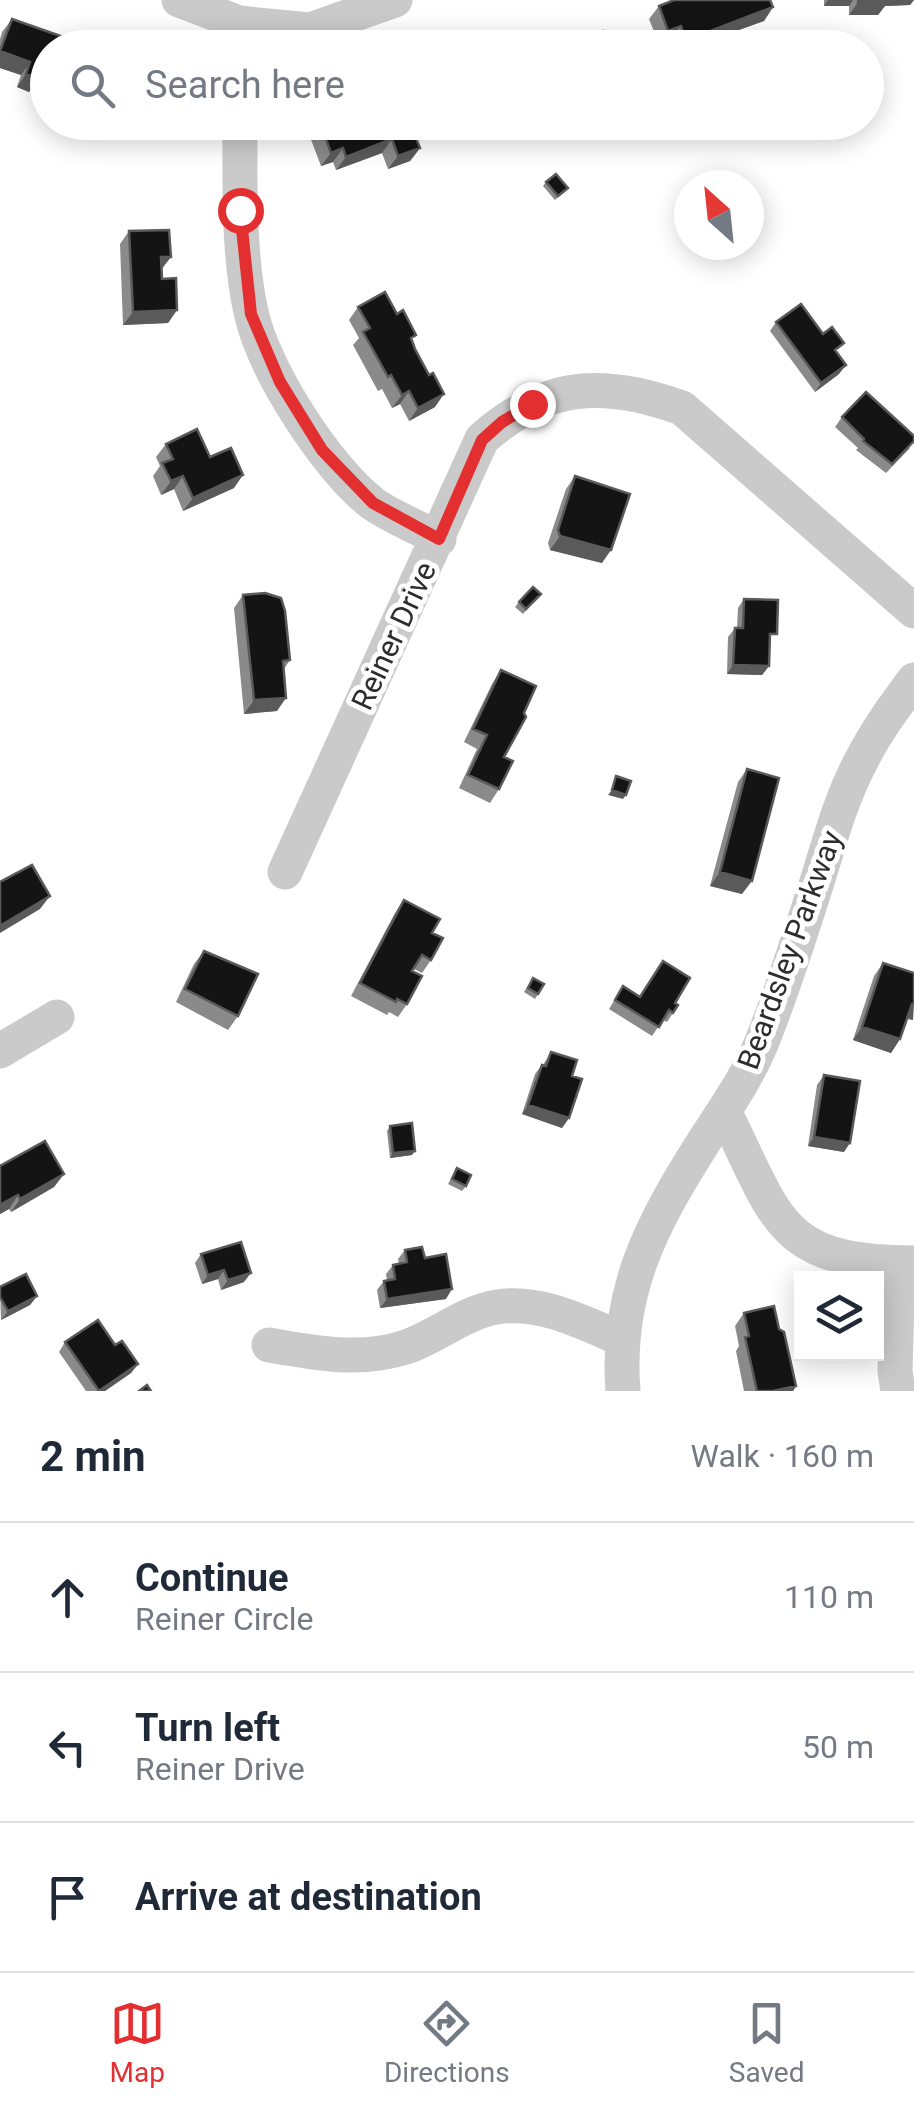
<!DOCTYPE html>
<html lang="en">
<head>
<meta charset="utf-8">
<style>
  :root { --surface:#fff; --page:#f2f2f3; --text:#1f2937; --muted:#747a83; --line:#e0e1e3; --accent:#e42f31 }
  body { margin:0; font-family:Roboto,sans-serif; background:var(--page); color:var(--text) }
  .controls { position:absolute; right:30px; bottom:30px; display:grid; overflow:hidden; border-radius:0px; box-shadow:0 5px 25px #0003 }
  .controls button { width:90px; height:90px; display:grid; place-items:center; padding:0; border:0; border-bottom:2px solid var(--line); background:var(--surface); color:var(--text); font:50px sans-serif }
  .compass { position:absolute; left:674px; top:170px; width:90px; height:90px; border-radius:50%; background:var(--surface); box-shadow:0 5px 25px #0003; rotate:333deg }
  .stop { position:absolute; width:30px; height:30px; margin:-22px; border:8px solid #e42f31; border-radius:50%; background:#fff }
  .stop.end { background:#e42f31; border-color:#fff; box-shadow:0 2px 10px #0008 }
  .list { margin:0; padding:0; list-style:none }
  h2 { display:flex; justify-content:space-between; align-items:center; height:130px; margin:0; padding:0 40px; font-size:42px }
  h2 small { font-size:32px; font-weight:400; color:var(--muted) }
  .list li { display:grid; grid-template-columns:65px 1fr auto; gap:30px; align-items:center; box-sizing:border-box; height:150px; padding:0 40px; border-top:2px solid var(--line) }
  .list b { display:block; font-size:38px; white-space:nowrap }
  .list p { margin:0; font-size:32px; white-space:nowrap; color:var(--muted) }
  .list em { font-size:32px; font-style:normal; color:var(--muted) }
  .icon { flex:none; width:55px; height:55px; fill:none; stroke:currentColor; stroke-width:2; stroke-linecap:round; stroke-linejoin:round }
  .map { position:relative; flex:none; width:914px; height:1391px; overflow:hidden }
  .search { position:absolute; background:var(--surface); box-shadow:0 5px 25px #0003; left:30px; right:30px; top:30px; height:110px; display:flex; align-items:center; gap:25px; box-sizing:border-box; padding:0 35px; border-radius:55px; color:var(--muted); font-size:38px }
  .sheet { height:580px; background:var(--surface) }
  nav { display:flex; justify-content:space-around; align-items:center; box-sizing:border-box; height:140px; border-top:2px solid var(--line); background:var(--surface); font-size:28px; color:var(--muted) }
  nav a { display:grid; justify-items:center; gap:5px }
  nav .on { color:var(--accent) }
  .map>svg:first-child { display:block }
</style>
</head>
<body>
<div class="map">
<svg width="914" height="1391" viewBox="0 0 914 1391">
  <rect width="100%" height="100%" fill="#fff"/>
  <g fill="none" stroke-linecap="round" stroke-linejoin="round">
    <path stroke="#cacaca" stroke-width="35" d="M179,0L239,23L310,30L395,0
      M240,122C240,182 238,254 251,312C263,369 326,467 372,503C391,517 418,527 439,539
      M285,872L482,439C546,382 604,380 682,408L914,611
      M0,1051L57,1017
      M725,1113C778,1220 779,1263 914,1263
      M269,1345C314,1353 361,1362 406,1347C436,1337 465,1312 497,1307C541,1300 584,1323 622,1339
      M623,1391C615,1292 652,1223 703,1143C724,1110 746,1080 761,1044C782,992 799,939 816,885C829,844 840,801 860,763C875,733 894,707 914,680
      M898,1391L895,1371L898,1263"/>
  </g>
  <path fill="#8a8a8a" d="M824,0H914L910,5L885,6L878,15H849V6H824Z
    M659,6L773,7L764,21L702,43L699,48H674L671,39L659,44L649,19Z
    M12,19L48,48V85L37,81L29,92L17,87L21,75L0,68V39L2,32Z
    M436,122L427,135L417,139L420,148L410,161L388,169L382,153L336,170L333,162L321,166L310,137L320,123Z
    M546,182L568,188L555,200L543,186Z
    M129,231L162,269V279L177,310L168,323L123,325L120,244Z
    M358,307L412,341L435,407L409,421L400,404L392,408L382,389L378,391L353,345L359,338L349,320Z
    M776,322L837,353L839,374L815,392L770,331Z
    M842,417L910,448L886,473L856,450L858,448L835,427Z
    M166,444L210,457L234,488L183,511L174,489L161,495L153,476L160,466L156,457Z
    M575,476L602,563L550,550L548,543L566,489Z
    M541,594L523,614L515,607L519,602Z
    M243,595L290,660L284,669L277,711L244,714L234,608Z
    M744,599L770,643L769,666L762,675L727,674L728,637L735,628H737L738,608Z
    M501,670L504,757L499,789L490,803L459,788L477,749L464,742L492,684Z
    M747,769L742,894L710,886L738,782Z
    M404,900L432,933L431,960L422,973L414,969L407,1004L398,1017L389,1012L387,1015L351,996L395,913Z
    M204,951L238,1016L228,1030L176,1002L194,964Z
    M883,963L913,1020L907,1019L900,1039L891,1053L853,1040L874,976Z
    M533,978L544,984L535,999L524,992Z
    M623,986L640,997L675,1003L673,1013L667,1022L663,1020L652,1036L609,1009Z
    M551,1052L572,1076L569,1118L562,1128L522,1114L535,1074L542,1065H543Z
    M824,1075L844,1152L808,1146L817,1085Z
    M390,1126L412,1155L390,1158L387,1131Z
    M0,1166L64,1174L54,1187L11,1212L9,1209L0,1214Z
    M457,1168L466,1186L462,1191L448,1184Z
    M405,1250L425,1258L446,1299L380,1308L377,1290L384,1281H387L386,1274L393,1265L399,1264L398,1259Z
    M201,1254L244,1282L221,1290L218,1279L202,1284L195,1263Z
    M0,1287L37,1296L30,1305L1,1320Z
    M744,1313L779,1329L796,1386L793,1391H744L736,1351L739,1346L735,1326Z
    M65,1342L115,1345L138,1364L131,1373L105,1391H86L59,1352Z"/>
  <path fill="#5a5a5a" d="M828,0H853L849,6H824Z
    M882,0H914L910,5L885,6L878,15H849L858,2Z
    M773,7L764,21L702,43L699,48H683L687,42L708,32Z
    M681,26L671,39L659,44L668,31Z
    M0,51L30,62L21,75L0,68Z
    M43,67L48,68V85L37,81L29,92L17,87L26,74Z
    M436,122L427,135L404,144L413,131Z
    M392,139L382,153L336,170L346,157Z
    M343,148L333,162L321,166L331,153Z
    M420,148L410,161L388,169L398,156Z
    M161,257H171L161,270Z
    M177,310L168,323L123,325L133,312Z
    M846,365L839,374L815,392L821,383Z
    M409,391L400,404L392,408L402,395Z
    M444,394L435,407L409,421L418,408Z
    M243,475L234,488L183,511L193,498Z
    M183,476L174,489L161,495L171,481Z
    M560,536L611,550L602,563L550,550Z
    M733,665L769,666L762,675L727,674Z
    M286,698L277,711L244,714L254,700Z
    M612,790L626,795L623,799L608,795Z
    M720,872L752,881L742,894L710,886Z
    M50,896L40,909L0,933V926Z
    M912,1004H914L913,1020L903,1017Z
    M862,1027L900,1039L891,1053L853,1040Z
    M528,1105L569,1118L562,1128L522,1114Z
    M814,1137L850,1143L844,1152L808,1146Z
    M415,1151L412,1155L390,1158L393,1153Z
    M64,1174L54,1187L11,1212L20,1199Z
    M18,1195L9,1209L0,1214V1205Z
    M224,1270L218,1279L202,1284L208,1275Z
    M251,1273L244,1282L221,1290L228,1280Z
    M452,1289L446,1299L380,1308L387,1299Z
    M37,1296L30,1305L1,1320L8,1311Z
    M138,1364L131,1373L105,1391H99Z
    M796,1386L793,1391H773Z"/>
  <path fill="#141414" stroke="#5a5a5a" stroke-width="2.5" d="M674,0H770L773,7L708,32L709,34L687,42L681,26L668,31L659,6Z
    M858,0H888V2H858Z
    M12,19L89,46L88,48H48V68L43,67L39,78L26,74L30,62L0,51Z
    M603,31L609,48H559L567,44L569,41Z
    M322,122H434L413,131L420,148L398,156L392,139L346,157L343,148L331,153L320,123Z
    M556,174L568,188L558,196L546,182Z
    M169,230L171,257H161L162,279L176,278L177,310L133,312L129,231Z
    M385,292L397,314L403,310L416,335L411,338L415,349L429,375L433,373L444,394L418,408L409,391L402,395L391,375L388,377L363,332L370,328L358,307Z
    M801,304L823,334L832,327L844,343L835,350L846,365L821,383L776,322Z
    M866,392L914,436V441L892,464L863,441L864,439L842,417Z
    M197,429L210,457L231,448L243,475L193,498L183,476L171,481L162,463L173,459L166,444Z
    M575,476L630,494L611,550L560,536L558,530Z
    M533,587L541,594L526,609L519,602Z
    M265,593L281,598L285,611L290,660L283,661L286,698L254,700L243,595Z
    M744,599L778,600L777,634H770L769,666L733,665L735,628H743Z
    M501,670L536,686L524,713L526,717L504,757L513,761L499,789L468,775L487,735L473,729Z
    M747,769L779,778L752,881L720,872Z
    M616,776L631,781L626,795L612,790Z
    M32,865L50,896L0,926V882Z
    M404,900L440,919L432,933L443,938L431,960L422,955L412,971L422,976L407,1004L397,999L396,1002L360,983Z
    M204,951L258,974L238,1016L185,989Z
    M663,961L690,978L675,1003L678,1005L673,1013L669,1010L659,1027L615,1000L623,986L640,997Z
    M883,963L914,973V1004H912L900,1039L862,1027Z
    M533,978L544,984L538,994L528,988Z
    M551,1052L577,1060L572,1076L582,1079L569,1118L528,1105L542,1065L546,1066Z
    M824,1075L860,1081L850,1143L814,1137Z
    M412,1123L415,1151L393,1153L390,1126Z
    M45,1141L64,1174L20,1199L18,1195L0,1205V1166Z
    M457,1168L471,1175L466,1186L452,1179Z
    M241,1242L251,1273L228,1280L224,1270L208,1275L201,1254Z
    M422,1247L425,1258L446,1254L452,1289L387,1299L384,1281L395,1279L393,1265L407,1262L405,1250Z
    M26,1274L37,1296L8,1311L0,1297V1287Z
    M774,1306L779,1329L784,1332L796,1386L773,1391H757L745,1337L749,1336L744,1313Z
    M98,1320L115,1345L122,1341L138,1364L99,1391L65,1342Z
    M147,1385L151,1391H139Z"/>
  <g fill="none" stroke-linecap="round" stroke-linejoin="round">
    <path stroke="#e42f31" stroke-width="12" d="M240,210L251,314L280,382L322,450L373,503L439,539L482,440L502,422L532,404"/>
  </g>
  <g text-anchor="middle" stroke-width="10" stroke-linejoin="round" paint-order="stroke">
    <g font-size="30" fill="#2d2d2d" stroke="#fff">
      <text transform="translate(394 636) rotate(-65)" y="10">Reiner Drive</text>
      <text transform="translate(790 950) rotate(-70)" y="10">Beardsley Parkway</text>
    </g>
  </g>
</svg>
<div class="controls">
<button><svg class="icon" aria-label="layers" viewBox="0 0 24 24"><path d="M12 4l9 5-9 5-9-5zM3 14l9 5 9-5"/></svg></button>
</div>
<svg class="compass" viewBox="-18 -18 36 36"><path d="M0-13l5 13h-10z" fill="#e53935"/><path d="M0 13l5-13h-10z" fill="#747a83"/></svg>
<div class="stop" style="left:240px;top:210px"></div>
<div class="stop end" style="left:532px;top:404px"></div>
<div class="search"><svg class="icon" aria-label="search" viewBox="0 0 24 24"><circle cx="10" cy="10" r="6"/><path d="M15 15l6 6"/></svg>Search here</div>
</div>
<section class="sheet">
<h2>2 min<small>Walk · 160 m</small></h2>
<ul class="list">
<li><svg class="icon" aria-label="ahead" viewBox="0 0 24 24"><path d="M12 20V5M6 11l6-6 6 6"/></svg><div><b>Continue</b><p>Reiner Circle</p></div><em>110 m</em></li>
<li><svg class="icon" aria-label="left" viewBox="0 0 24 24"><path d="M17 20v-9H6M10 6l-5 5 5 5"/></svg><div><b>Turn left</b><p>Reiner Drive</p></div><em>50 m</em></li>
<li><svg class="icon" aria-label="arrive" viewBox="0 0 24 24"><path d="M6 21V4h12l-3 4 3 4H6"/></svg><div><b>Arrive at destination</b></div></li>
</ul>
</section>
<nav>
<a class="on"><svg class="icon" aria-label="map" viewBox="0 0 24 24"><path d="M3 6l6-2 6 2 6-2v14l-6 2-6-2-6 2zM9 4v14M15 6v14"/></svg>Map</a>
<a><svg class="icon" aria-label="directions" viewBox="0 0 24 24"><path d="M12 3l9 9-9 9-9-9zM9 14v-3h6M13 9l2 2-2 2"/></svg>Directions</a>
<a><svg class="icon" aria-label="saved" viewBox="0 0 24 24"><path d="M7 4h10v16l-5-4-5 4z"/></svg>Saved</a>
</nav>
</body>
</html>
